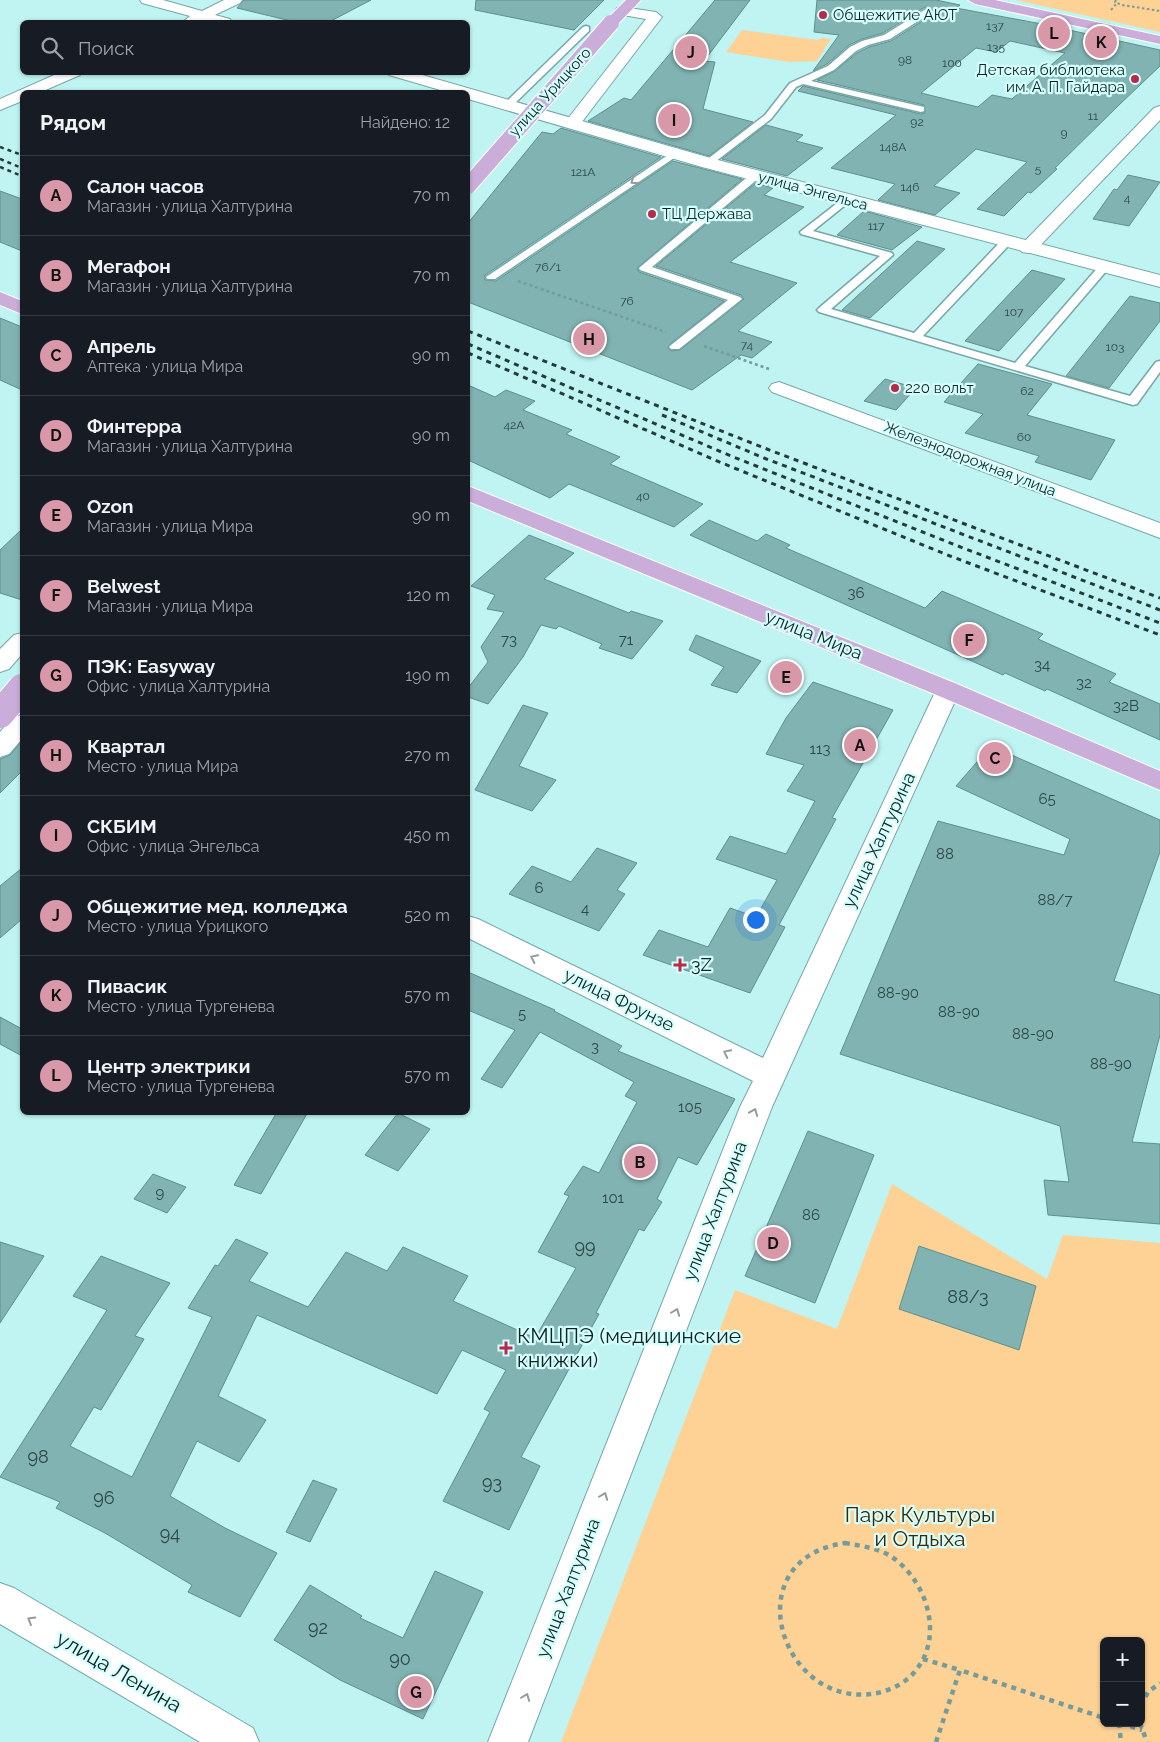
<!DOCTYPE html>
<html lang="ru">
<head>
<meta charset="utf-8">
<style>
  :root { --surface:#171b24; --page:#20242c; --text:#f1f3f6; --muted:#9ea1a6; --line:#363941; --accent:#d898a8 }
  body { margin:0; font-family:Raleway,sans-serif; background:var(--page); color:var(--text) }
  .controls { position:absolute; right:15px; bottom:15px; display:grid; overflow:hidden; border-radius:8px; box-shadow:0 1px 4px #0004 }
  .controls button { width:45px; height:45px; display:grid; place-items:center; padding:0; border:0; border-bottom:1px solid var(--line); background:var(--surface); color:var(--text); font:25px sans-serif }
  .you { position:absolute; left:755px; top:919px; width:18px; height:18px; margin:-12px; border:4px solid #fff; border-radius:50%; background:#1a73e8; box-shadow:0 0 0 8px #1a73e833 }
  .badge { display:grid; place-items:center; width:32px; height:32px; border-radius:50%; background:var(--accent); color:#111; font-size:16px; font-weight:700 }
  .pin { position:absolute; translate:-50% -50%; border:2px solid #fff; box-shadow:0 1px 5px #0006 }
  .list { margin:0; padding:0; list-style:none }
  h2 { display:flex; justify-content:space-between; align-items:center; height:65px; margin:0; padding:0 20px; font-size:21px }
  h2 small { font-size:16px; font-weight:400; color:var(--muted) }
  .list li { display:grid; grid-template-columns:32px 1fr auto; gap:15px; align-items:center; box-sizing:border-box; height:80px; padding:0 20px; border-top:1px solid var(--line) }
  .list b { display:block; font-size:19px; white-space:nowrap }
  .list p { margin:0; font-size:16px; white-space:nowrap; color:var(--muted) }
  .list em { font-size:16px; font-style:normal; color:var(--muted) }
  .icon { flex:none; width:28px; height:28px; fill:none; stroke:currentColor; stroke-width:2; stroke-linecap:round; stroke-linejoin:round }
  .map { position:relative; flex:none; width:1160px; height:1742px; overflow:hidden }
  .search { position:absolute; background:var(--surface); box-shadow:0 1px 4px #0004; left:20px; top:20px; width:450px; height:55px; display:flex; align-items:center; gap:12px; box-sizing:border-box; padding:0 18px; border-radius:8px; color:var(--muted); font-size:19px }
  .panel { position:absolute; background:var(--surface); box-shadow:0 1px 4px #0004; left:20px; top:90px; width:450px; height:1025px; border-radius:8px }
  .map>svg:first-child { display:block }
</style>
</head>
<body>
<div class="map">
<svg width="1160" height="1742" viewBox="0 0 1160 1742">
  <rect width="100%" height="100%" fill="#bff4f2"/>
  <path fill="#fed195" fill-rule="evenodd" d="M1016,0H1160V32Z
    M742,30L817,40L823,38L831,39L817,61L789,62L726,52Z
    M892,1184L1047,1279L1063,1235L1160,1243V1742H561L735,1290L837,1329ZM1104,1641H1141V1723H1104Z"/>
  <path fill="#81b3b2" stroke="#5e8f8e" fill-rule="evenodd" d="M244,0H371L329,22H295L237,8Z
    M476,0H604L574,30L475,10Z
    M715,0H750L704,61L715,62L703,109L753,122L709,156L588,121L624,98L631,100Z
    M817,0H936L960,5L956,8L1042,24L1160,50V66L1119,105L1055,168L1057,169L1031,193L1028,192L1004,216L977,209L1027,162L976,149L934,186L960,193L935,215L878,200L895,184L831,168L896,115L798,91L803,86L921,114L925,113L924,105L817,80L835,71L857,53L869,47L891,41L930,16L932,12L925,7L883,33L862,39L849,45L827,64L813,71L839,35L814,32ZM1010,41L1065,53L1012,99L992,95L978,107L921,93L976,48L996,52Z
    M766,125L803,135L796,141L823,148L787,176L722,159Z
    M561,128L661,157L485,275V280L496,281L673,161L742,179L637,268L639,272L724,301L670,344L668,348L671,351L680,350L744,299L741,295L656,266L756,183L773,188L764,195L804,207L730,262L797,283L738,331L772,342L752,358L741,355L692,390L468,302V223L542,132L553,134Z
    M1128,175L1160,182L1129,226L1093,219L1114,189L1117,190Z
    M0,191L22,199V251L0,242Z
    M864,211L922,227L892,250L837,235Z
    M917,241L945,249L870,318L842,310Z
    M1032,270L1065,279L999,351L965,341Z
    M1130,296L1160,303V321L1109,388L1066,376Z
    M0,318L22,327V390L0,380Z
    M978,364L1052,384L1027,415L1115,440L1091,480L1035,462L1039,456L965,433L983,414L944,402Z
    M885,379L916,388L896,410L864,401Z
    M468,385L495,397L506,390L535,401L523,410L572,430L566,434L620,457L610,464L703,504L674,527L569,484L550,498L468,460Z
    M709,520L757,541L766,534L790,545L786,548L925,608L942,591L1043,634L1038,639L1116,674L1109,682L1160,704V740L1047,689L1045,691L1005,673L1003,675L690,535Z
    M22,529V600L0,593V550Z
    M529,535L574,553L544,579L629,613L631,611L663,621L632,659L599,648L602,644L559,626L556,629L541,625L523,657L488,704L468,697V688L488,662L481,647L504,612L487,609L495,595L471,586Z
    M696,635L761,661L737,693L711,685L724,667L689,650Z
    M813,682L893,710L832,818L836,819L779,925L785,927L750,993L643,955L659,930L708,947L730,908L756,917L777,880L716,859L730,836L786,854L815,801L787,791L804,765L766,754L786,718Z
    M523,705L548,713L519,766L556,780L532,811L475,790Z
    M22,741V771L0,793V759L10,755Z
    M991,746L1160,820V852L1114,981L1160,995V1035L1132,1142L1160,1144V1224L1048,1215L1044,1180L1069,1182L1060,1126L840,1054L938,821L1064,855L1070,839L956,786Z
    M597,848L637,863L617,890L625,894L599,931L509,894L532,866L571,882Z
    M22,868V919L0,938V886Z
    M468,972L555,1010L554,1011L622,1046L618,1051L735,1099L697,1165L678,1157L657,1199L662,1202L644,1231L639,1229L596,1313L599,1314L521,1457L540,1466L509,1530L443,1501L490,1412L484,1409L506,1370L462,1350L437,1394L257,1315L218,1396L266,1420L239,1462L197,1441L170,1496L225,1528L277,1553L240,1617L188,1592L192,1585L105,1533L56,1508L60,1502L0,1477L107,1310L73,1296L101,1256L170,1283L135,1336L144,1339L101,1410L94,1407L70,1446L132,1477L212,1317L188,1308L215,1265L218,1266L236,1239L268,1253L249,1281L308,1307L346,1252L387,1271L403,1247L468,1276L453,1301L535,1338L576,1268L538,1252L569,1196L564,1194L583,1166L599,1173L637,1102L625,1096L634,1082L540,1032L502,1088L481,1079L515,1030L468,1010Z
    M0,1017L22,1029V1056L0,1044Z
    M277,1112H308L261,1194L234,1185Z
    M398,1113L430,1129L398,1171L365,1155Z
    M808,1131L874,1155L815,1303L745,1276Z
    M153,1174L186,1187L167,1213L134,1199Z
    M0,1242L44,1256L0,1323Z
    M919,1246L1036,1286L1019,1350L899,1309Z
    M313,1480L337,1489L310,1542L286,1532Z
    M435,1571L483,1592L423,1719L340,1680L274,1640L310,1585L362,1616L360,1618L403,1638Z"/>
  <g fill="none" stroke-linecap="round" stroke-linejoin="round">
    <g stroke="#75a7a6" stroke-width="3">
      <path id="lane" d="M926,9L930,12L929,14L890,39L868,45L856,51L834,70L811,81L924,107V111L921,112L803,84L796,87L771,119L711,165H705V161L765,115L790,83L828,66L850,47L862,41L884,35Z
        M586,26L589,27V31L510,108H504V104L583,27Z
        M674,151L677,152V156L495,279H487L486,277Z
        M755,173L759,174V178L652,267L740,297L742,299L679,349H671L669,347L671,345L728,300L640,270L639,268L751,174Z
        M845,197L850,200L849,202L813,231L892,253L893,255L831,309L914,333L1002,240L1006,239L1011,242L1010,244L923,336L1015,363L1100,265H1108L1109,267L1108,269L1025,366L1130,396L1156,362L1160,361V372L1137,404L1133,405L819,312L817,310L819,308L880,256L801,234L800,232Z"/>
    </g>
    <g stroke="#75a7a6" stroke-width="2">
      <path id="street" d="M140,0H163L202,11L224,0H242L240,3L200,22H183L190,16L142,3Z
        M622,7L656,12L662,17L578,127H566L564,124L566,121L646,19L617,14L615,11L617,8Z
        M61,72H82L80,75L41,92H22V101L0,110V99Z
        M1160,106V120L1034,252L1028,253L1022,252L1019,248L1022,244L1154,108Z
        M779,382L1160,523V538L772,392L769,388L772,384Z"/>
    </g>
    <g stroke="#75a7a6" stroke-width="2">
      <path id="secondary" d="M204,12L230,19L232,22C222,23 204,25 197,16L199,13Z
        M387,72H412L714,159L1160,275V287L702,167L468,99V92H447L389,75Z
        M22,633V654L9,669L0,672V649L14,635Z
        M948,682L957,684L960,690L772,1107L528,1742H488L740,1107L753,1081L468,938V916L478,919L763,1058L936,690L939,684Z
        M22,715V739L9,754L0,757V732L13,717Z
        M0,1583L14,1588L253,1728L259,1742H200L0,1624Z"/>
    </g>
    <g stroke="#fff" stroke-width="2">
      <path id="primary" d="M626,0H641L616,26H606L604,23L606,20Z
        M968,0H995L1160,36V44L975,4Z
        M0,292L22,301V314L0,305Z
        M468,486L957,684L1160,771V790L939,696L468,501Z"/>
    </g>
    <path stroke="#759c9b" stroke-width="2" stroke-dasharray="2.5 2.5" stroke-linecap="butt" d="M1116,0L1115,2L1122,5L1160,11
      M1111,10L1117,3"/>
    <path stroke="#759c9b" stroke-width="2.5" stroke-dasharray="3 3" stroke-linecap="butt" d="M518,281L666,332
      M704,346L769,369"/>
    <path stroke="#759c9b" stroke-width="4.5" stroke-dasharray="5 5" stroke-linecap="butt" d="M845,1543C861,1546 879,1548 892,1557C927,1581 944,1636 916,1670C906,1684 887,1692 871,1694C779,1705 735,1559 845,1543Z
      M923,1659L960,1670
      M1141,1706L1148,1692L1160,1683
      M1119,1723L1121,1742
      M1121,1723L1142,1730
      M1140,1723L1147,1742
      M936,1742L960,1670L1104,1718"/>
    <use href="#lane" fill="#fff" fill-rule="evenodd"/>
    <use href="#street" fill="#fff" fill-rule="evenodd"/>
    <use href="#secondary" fill="#fff" fill-rule="evenodd"/>
    <use href="#primary" fill="#caadd9" fill-rule="evenodd"/>
    <path stroke="#233c3a" stroke-width="2.5" stroke-dasharray="4 4" stroke-linecap="butt" d="M0,147L22,155
      M0,159L22,168
      M0,167L22,176"/>
    <path stroke="#233c3a" stroke-width="3" stroke-dasharray="5 5" stroke-linecap="butt" d="M468,331L772,451L1160,598
      M468,344L731,456L963,548L1160,623
      M468,353L722,463L950,556L1160,635
      M662,415L764,458L1160,610"/>
    <g stroke="#fff" stroke-width="18" stroke-linecap="butt">
      <path id="primary-bridge-far1" d="M468,186L611,23"/>
    </g>
    <g stroke="#fff" stroke-width="30" stroke-linecap="butt">
      <path id="primary-bridge" d="M0,714L22,688"/>
    </g>
    <use href="#primary-bridge-far1" stroke="#caadd9" stroke-width="16"/>
    <use href="#primary-bridge" stroke="#caadd9" stroke-width="28"/>
  </g>
  <defs><path id="oneway-chevron" d="M-2-3.5L2.5 0L-2 3.5" fill="none" stroke-width="1.6" stroke-linecap="round" stroke-linejoin="round" transform="scale(1.25)"/></defs>
  <g stroke="#939c9c">
    <use href="#oneway-chevron" transform="translate(634 181) rotate(146)"/>
    <use href="#oneway-chevron" transform="translate(534 958) rotate(-154)"/>
    <use href="#oneway-chevron" transform="translate(727 1053) rotate(-154)"/>
    <use href="#oneway-chevron" transform="translate(754 1112) rotate(-68)"/>
    <use href="#oneway-chevron" transform="translate(676 1312) rotate(-69)"/>
    <use href="#oneway-chevron" transform="translate(604 1496) rotate(-69)"/>
    <use href="#oneway-chevron" transform="translate(31 1620) rotate(-150)"/>
    <use href="#oneway-chevron" transform="translate(526 1697) rotate(-69)"/>
  </g>
  <g fill="#ba2949" stroke="#d5fffd" stroke-width="2">
    <circle cx="823" cy="15" r="5"/>
    <circle cx="1135" cy="79" r="5"/>
    <circle cx="652" cy="214" r="5"/>
    <circle cx="895" cy="388" r="5"/>
    <path d="M677.5 957.5h5v5h5v5h-5v5h-5v-5h-5v-5h5z"/>
    <path d="M503.5 1340.5h5v5h5v5h-5v5h-5v-5h-5v-5h5z"/>
  </g>
  <g text-anchor="middle" stroke-width="4.5" stroke-linejoin="round" paint-order="stroke">
    <g font-size="12" fill="#2c4847">
      <text x="995" y="30">137</text>
      <text x="996" y="51">135</text>
      <text x="905" y="64">98</text>
      <text x="952" y="67">100</text>
      <text x="1093" y="120">11</text>
      <text x="917" y="126">92</text>
      <text x="1064" y="137">9</text>
      <text x="893" y="151">148А</text>
      <text x="1038" y="173">5</text>
      <text x="583" y="176">121А</text>
      <text x="910" y="191">146</text>
      <text x="1127" y="202">4</text>
      <text x="876" y="230">117</text>
      <text x="548" y="271">76/1</text>
      <text x="627" y="305">76</text>
      <text x="1014" y="316">107</text>
      <text x="747" y="349">74</text>
      <text x="1115" y="351">103</text>
      <text x="1027" y="395">62</text>
      <text x="514" y="429">42А</text>
      <text x="1024" y="441">60</text>
      <text x="643" y="500">40</text>
    </g>
    <g font-size="15" fill="#0f2423" stroke="#d5fffd" text-anchor="start">
      <text x="833" y="20">Общежитие АЮТ</text>
      <text x="1125" y="75" text-anchor="end">Детская библиотека<tspan x="1125" dy="17">им. А. П. Гайдара</tspan></text>
      <text x="662" y="219">ТЦ Держава</text>
      <text x="905" y="393">220 вольт</text>
    </g>
    <g font-size="15" fill="#0f2423" stroke="#d5fffd">
      <text transform="translate(550 92) rotate(-48)" y="5">улица Урицкого</text>
      <text transform="translate(813 191) rotate(15)" y="5">улица Энгельса</text>
      <text transform="translate(970 459) rotate(21)" y="5">Железнодорожная улица</text>
    </g>
    <g font-size="15" fill="#2c4847">
      <text x="856" y="598">36</text>
      <text x="509" y="645">73</text>
      <text x="626" y="645">71</text>
      <text x="1042" y="670">34</text>
      <text x="1084" y="688">32</text>
      <text x="1126" y="711">32В</text>
      <text x="820" y="754">113</text>
      <text x="1047" y="804">65</text>
      <text x="945" y="859">88</text>
      <text x="539" y="893">6</text>
      <text x="1055" y="905">88/7</text>
      <text x="585" y="914">4</text>
      <text x="898" y="998">88-90</text>
      <text x="959" y="1017">88-90</text>
      <text x="522" y="1019">5</text>
      <text x="1033" y="1039">88-90</text>
      <text x="595" y="1052">3</text>
      <text x="1111" y="1069">88-90</text>
      <text x="690" y="1112">105</text>
      <text x="160" y="1198">9</text>
      <text x="613" y="1203">101</text>
      <text x="811" y="1220">86</text>
    </g>
    <g font-size="18" fill="#0f2423" stroke="#d5fffd">
      <text transform="translate(814 635) rotate(22)" y="6">улица Мира</text>
      <text transform="translate(879 840) rotate(-65)" y="6">улица Халтурина</text>
      <text transform="translate(619 1000) rotate(26)" y="6">улица Фрунзе</text>
      <text transform="translate(715 1211) rotate(-69)" y="6">улица Халтурина</text>
      <text transform="translate(568 1588) rotate(-69)" y="6">улица Халтурина</text>
    </g>
    <g font-size="18" fill="#0f2423" stroke="#d5fffd" text-anchor="start">
      <text x="691" y="971">3Z</text>
    </g>
    <g font-size="18" fill="#2c4847">
      <text x="585" y="1253">99</text>
      <text x="968" y="1303">88/3</text>
      <text x="38" y="1463">98</text>
      <text x="492" y="1489">93</text>
      <text x="104" y="1504">96</text>
      <text x="170" y="1540">94</text>
      <text x="318" y="1634">92</text>
      <text x="400" y="1665">90</text>
    </g>
    <g font-size="21" fill="#0f2423" stroke="#d5fffd" text-anchor="start">
      <text x="517" y="1343">КМЦПЭ (медицинские<tspan x="517" dy="24">книжки)</tspan></text>
    </g>
    <g font-size="21" fill="#3e2600" stroke="#d5fffd">
      <text x="920" y="1522">Парк Культуры<tspan x="920" dy="24">и Отдыха</tspan></text>
    </g>
    <g font-size="21" fill="#0f2423" stroke="#d5fffd">
      <text transform="translate(119 1672) rotate(30)" y="7">улица Ленина</text>
    </g>
  </g>
</svg>
<div class="controls">
<button>+</button>
<button>−</button>
</div>
<div class="you"></div>
<div class="pin badge" style="left:860px;top:745px">A</div>
<div class="pin badge" style="left:640px;top:1162px">B</div>
<div class="pin badge" style="left:995px;top:758px">C</div>
<div class="pin badge" style="left:773px;top:1243px">D</div>
<div class="pin badge" style="left:786px;top:677px">E</div>
<div class="pin badge" style="left:969px;top:640px">F</div>
<div class="pin badge" style="left:416px;top:1692px">G</div>
<div class="pin badge" style="left:589px;top:339px">H</div>
<div class="pin badge" style="left:674px;top:120px">I</div>
<div class="pin badge" style="left:691px;top:52px">J</div>
<div class="pin badge" style="left:1101px;top:42px">K</div>
<div class="pin badge" style="left:1054px;top:33px">L</div>
<div class="search"><svg class="icon" aria-label="search" viewBox="0 0 24 24"><circle cx="10" cy="10" r="6"/><path d="M15 15l6 6"/></svg>Поиск</div>
<section class="panel">
<h2>Рядом<small>Найдено: 12</small></h2>
<ul class="list">
<li><span class="badge">A</span><div><b>Салон часов</b><p>Магазин · улица Халтурина</p></div><em>70 m</em></li>
<li><span class="badge">B</span><div><b>Мегафон</b><p>Магазин · улица Халтурина</p></div><em>70 m</em></li>
<li><span class="badge">C</span><div><b>Апрель</b><p>Аптека · улица Мира</p></div><em>90 m</em></li>
<li><span class="badge">D</span><div><b>Финтерра</b><p>Магазин · улица Халтурина</p></div><em>90 m</em></li>
<li><span class="badge">E</span><div><b>Ozon</b><p>Магазин · улица Мира</p></div><em>90 m</em></li>
<li><span class="badge">F</span><div><b>Belwest</b><p>Магазин · улица Мира</p></div><em>120 m</em></li>
<li><span class="badge">G</span><div><b>ПЭК: Easyway</b><p>Офис · улица Халтурина</p></div><em>190 m</em></li>
<li><span class="badge">H</span><div><b>Квартал</b><p>Место · улица Мира</p></div><em>270 m</em></li>
<li><span class="badge">I</span><div><b>СКБИМ</b><p>Офис · улица Энгельса</p></div><em>450 m</em></li>
<li><span class="badge">J</span><div><b>Общежитие мед. колледжа</b><p>Место · улица Урицкого</p></div><em>520 m</em></li>
<li><span class="badge">K</span><div><b>Пивасик</b><p>Место · улица Тургенева</p></div><em>570 m</em></li>
<li><span class="badge">L</span><div><b>Центр электрики</b><p>Место · улица Тургенева</p></div><em>570 m</em></li>
</ul>
</section>
</div>
</body>
</html>
